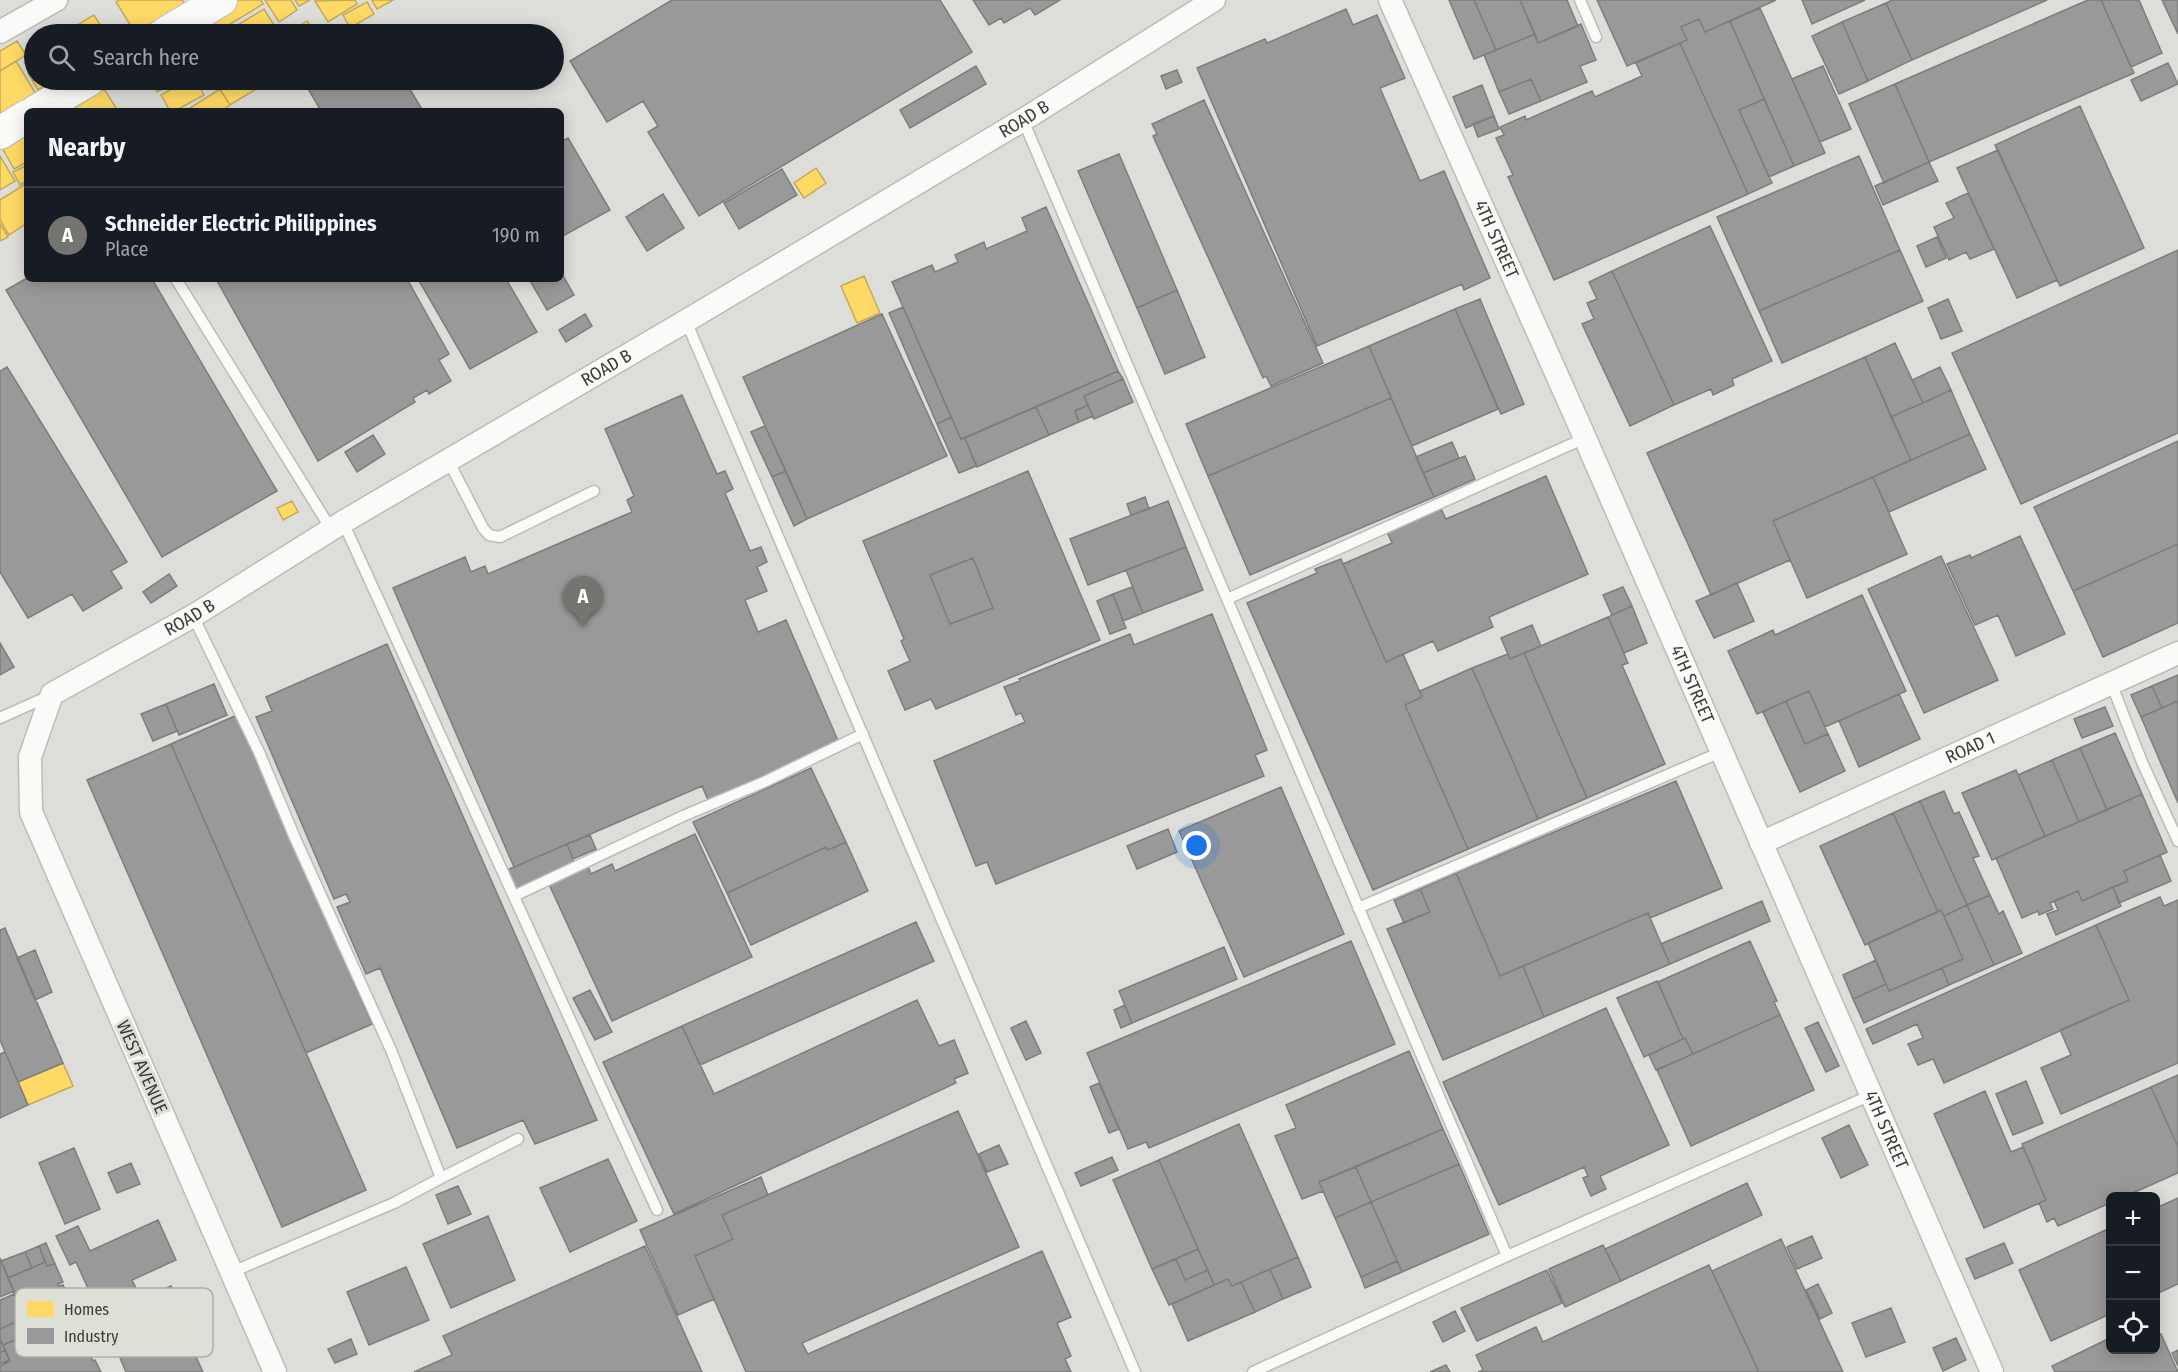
<!DOCTYPE html>
<html lang="en">
<head>
<meta charset="utf-8">
<style>
  :root { --surface:#171b24; --page:#242831; --text:#f1f3f6; --muted:#9ea1a6; --line:#363941; --accent:#747570 }
  body { margin:0; font-family:"Fira Sans Condensed",sans-serif; background:var(--page); color:var(--text) }
  .controls { position:absolute; right:18px; bottom:18px; display:grid; overflow:hidden; border-radius:9px; box-shadow:0 3px 15px #0003 }
  .controls button { width:54px; height:54px; display:grid; place-items:center; padding:0; border:0; border-bottom:2px solid var(--line); background:var(--surface); color:var(--text); font:30px sans-serif }
  .you { position:absolute; left:1197px; top:846px; width:21px; height:21px; margin:-15px; border:4px solid #fff; border-radius:50%; background:#1a73e8; box-shadow:0 0 0 9px #1a73e833 }
  .badge { display:grid; place-items:center; width:39px; height:39px; border-radius:50%; background:var(--accent); color:#fff; font-size:20px; font-weight:700 }
  .pin { position:absolute; translate:-50% -50px; filter:drop-shadow(0 2px 3px #0008) }
  .pin::after { content:''; position:absolute; top:32px; width:21px; height:18px; background:inherit; clip-path:polygon(0 0,100% 0,50% 100%) }
  .list { margin:0; padding:0; list-style:none }
  h2 { display:flex; justify-content:space-between; align-items:center; height:78px; margin:0; padding:0 24px; font-size:26px }
  h2 small { font-size:20px; font-weight:400; color:var(--muted) }
  .list li { display:grid; grid-template-columns:39px 1fr auto; gap:18px; align-items:center; box-sizing:border-box; height:96px; padding:0 24px; border-top:2px solid var(--line) }
  .list b { display:block; font-size:22px; white-space:nowrap }
  .list p { margin:0; font-size:20px; white-space:nowrap; color:var(--muted) }
  .list em { font-size:20px; font-style:normal; color:var(--muted) }
  .icon { flex:none; width:33px; height:33px; fill:none; stroke:currentColor; stroke-width:2; stroke-linecap:round; stroke-linejoin:round }
  .map { position:relative; flex:none; width:2178px; height:1372px; overflow:hidden }
  .search { position:absolute; background:var(--surface); box-shadow:0 3px 15px #0003; left:24px; top:24px; width:540px; height:66px; display:flex; align-items:center; gap:15px; box-sizing:border-box; padding:0 21px; border-radius:33px; color:var(--muted); font-size:22px }
  .panel { position:absolute; background:var(--surface); box-shadow:0 3px 15px #0003; left:24px; top:108px; width:540px; height:174px; border-radius:9px }
  .map>svg:first-child { display:block }
</style>
</head>
<body>
<div class="map">
<svg width="2178" height="1372" viewBox="0 0 2178 1372">
  <rect width="100%" height="100%" fill="#ddded9"/>
  <path fill="#ffd966" stroke="#c4aa58" stroke-width="1.5" d="M119,0H182L185,4L136,34L116,2Z
    M230,0H261L263,4L217,32L206,14Z
    M265,0H291L297,10L279,22Z
    M295,0H310L299,6Z
    M355,0L357,4L328,22L315,1Z
    M372,0H393L377,9Z
    M367,2L374,14L350,28L343,15Z
    M264,9L277,30L270,34H223Z
    M94,15L106,34H69L67,31Z
    M203,17L213,34H176Z
    M307,21L316,34H290L289,33Z
    M17,41L26,55L0,71V51Z
    M16,61L36,94L0,116V71Z
    M34,69V80H54L38,90L28,73Z
    M150,80H178L157,92Z
    M187,80H196L204,95L175,111H170L161,95Z
    M202,80H216L205,86Z
    M226,80H271L230,105L217,85Z
    M104,89L118,111H69Z
    M220,89L230,105L221,111H188L187,110Z
    M27,129V162L14,169L0,144Z
    M0,156L15,181L0,190Z
    M27,165V181L20,185L13,172Z
    M816,168L826,183L804,198L794,183Z
    M27,183V223L9,235L0,220V200Z
    M0,224L8,237L0,241Z
    M864,276L880,313L857,323L841,286Z
    M292,501L298,512L283,520L277,508Z
    M63,1063L73,1086L28,1105L18,1082Z"/>
  <path fill="#999" stroke="#7d7d7c" stroke-width="1.5" fill-rule="evenodd" d="M672,0H940L972,52L699,216L648,132L658,126L643,101L607,122L570,61Z
    M973,0H1060L1035,15L1030,8L1004,23L1001,18L989,25Z
    M1449,0H1474L1496,50L1474,59Z
    M1474,0H1520L1535,34L1496,50Z
    M1520,0H1567L1578,26L1538,43Z
    M1597,0H1776L1705,32L1699,19L1681,27L1687,40L1627,66Z
    M1802,0H1865L1812,24Z
    M1892,0H2047L1912,60L1886,3Z
    M2088,0H2101L2134,73L1929,162L1895,84Z
    M2101,0H2139L2162,53L2131,67Z
    M2162,0H2178V34Z
    M1886,3L1912,60L1868,81L1842,22Z
    M1760,8L1825,153L1794,166L1730,21Z
    M1346,9L1353,25L1377,15L1405,78L1380,88L1420,181L1444,171L1490,278L1464,290L1462,284L1317,346L1197,68L1265,39L1267,43Z
    M1699,19L1705,32L1730,21L1764,99L1739,110L1772,183L1748,194L1680,43L1687,40L1681,27Z
    M1842,22L1868,81L1839,94L1812,36Z
    M1581,24L1596,60L1580,66L1587,82L1541,101L1531,79L1499,92L1484,55L1535,34L1538,43Z
    M1680,43L1748,194L1554,280L1508,177L1513,175L1496,138L1504,135L1500,127L1525,116L1526,120L1592,91L1595,97L1642,76L1636,63Z
    M2168,63L2178,84L2141,101L2131,80Z
    M976,66L986,84L910,128L900,110Z
    M1823,66L1851,129L1820,142L1792,79Z
    M1177,70L1182,82L1166,89L1161,76Z
    M1531,79L1541,101L1509,114L1499,92Z
    M303,80H391L395,87L405,81L423,111H321Z
    M1895,84L1929,162L1884,183L1849,104Z
    M1482,85L1494,116L1466,128L1453,97Z
    M1764,99L1794,166L1769,177L1739,110Z
    M1204,100L1323,363L1271,386L1266,376L1263,378L1153,136L1157,134L1152,124Z
    M2080,106L2144,248L2060,286L1995,145Z
    M1494,116L1499,129L1478,137L1473,124Z
    M568,138L610,210L561,237V142Z
    M1998,150L2057,280L2017,298L1957,168Z
    M1119,154L1177,290L1137,308L1078,171Z
    M1859,156L1900,250L1759,311L1717,217Z
    M1929,162L1938,181L1883,205L1875,186Z
    M782,169L797,195L739,229L724,203Z
    M1968,193L1994,249L1970,259L1966,252L1949,260L1934,227L1954,218L1946,203Z
    M663,194L684,228L647,251L626,217Z
    M1046,207L1118,371L961,439L892,282L932,265L935,272L958,262L955,255L984,242L986,249L1027,231L1022,218Z
    M1710,226L1772,361L1732,379L1734,385L1713,395L1711,389L1674,405L1612,271Z
    M1937,237L1946,258L1926,267L1917,246Z
    M1900,250L1923,301L1782,363L1759,311Z
    M2178,250V433L2021,504L1952,353Z
    M1612,271L1674,405L1630,426L1582,324L1594,319L1587,303L1597,299L1589,282Z
    M561,272L574,295L547,310L529,279H561Z
    M27,278L152,279L277,491L162,557L6,290Z
    M216,279H407L449,354L439,360L451,381L429,394L427,390L413,398L415,402L318,461Z
    M418,279H506L537,332L470,369Z
    M1177,290L1205,357L1165,374L1137,308Z
    M1480,299L1524,404L1501,414L1455,309Z
    M1948,299L1962,331L1941,339L1928,308Z
    M903,307L951,417L937,424L889,313Z
    M1455,309L1498,409L1412,446L1369,346Z
    M585,314L592,326L566,342L559,330Z
    M882,314L947,456L807,519L743,377Z
    M1895,343L1923,403L1891,417L1865,357Z
    M1369,346L1391,398L1208,476L1186,424Z
    M1865,357L1911,460L1773,521L1790,560L1711,595L1647,453Z
    M7,367L127,562L111,571L122,588L83,611L72,594L28,618L0,572V371Z
    M1940,367L1951,390L1923,403L1912,380Z
    M1118,371L1123,379L1084,396L1088,405L1075,411L1079,422L1049,435L1036,407Z
    M1123,379L1133,402L1094,419L1084,396Z
    M1951,390L1970,434L1911,460L1891,417Z
    M682,395L717,474L725,471L733,489L725,493L750,551L761,547L767,562L757,567L767,591L745,600L758,632L786,620L839,743L708,800L702,786L514,867L393,588L465,557L471,572L485,566L488,574L632,512L627,500L634,496L605,429Z
    M1391,398L1434,497L1250,575L1208,476Z
    M1088,405L1093,416L1079,422L1075,411Z
    M1036,407L1049,435L977,467L965,438Z
    M951,417L961,439L965,438L976,466L959,473L937,424Z
    M765,426L786,471L772,477L751,432Z
    M1970,434L1986,469L1889,512L1873,477Z
    M373,435L385,454L357,472L345,452Z
    M2178,441V544L2073,591L2034,507Z
    M1452,442L1459,458L1423,473L1416,457Z
    M1465,456L1475,479L1434,497L1423,473Z
    M786,471L807,519L794,526L772,477Z
    M1028,471L1100,640L936,709L931,699L905,710L888,671L910,661L901,641L904,639L863,541ZM973,558L993,608L950,624L930,575Z
    M1546,476L1588,574L1489,617L1493,627L1438,651L1433,641L1386,662L1343,564L1392,543L1387,532L1441,509L1446,519Z
    M1873,477L1907,554L1807,598L1773,521Z
    M1145,497L1149,509L1131,515L1127,504Z
    M1168,501L1186,547L1088,585L1070,539Z
    M2020,536L2065,634L2016,656L1998,615L1975,625L1947,564L1970,555L1971,558Z
    M2178,544V623L2103,657L2073,591Z
    M1186,547L1203,590L1143,613L1126,570Z
    M1941,556L1998,680L1924,713L1868,589Z
    M973,558L993,608L950,624L930,575Z
    M1341,559L1386,662L1403,654L1422,697L1405,705L1468,849L1373,890L1247,603L1317,573L1315,569Z
    M169,574L177,586L151,603L143,592Z
    M1737,583L1754,621L1714,638L1696,601Z
    M1132,587L1143,613L1123,621L1113,594Z
    M1623,587L1632,606L1612,615L1603,595Z
    M1113,594L1126,628L1110,634L1097,601Z
    M1862,595L1906,691L1825,727L1809,691L1757,714L1728,651L1773,630L1775,635Z
    M1632,606L1647,643L1624,653L1608,617Z
    M1212,614L1267,750L1255,755L1264,776L996,884L987,862L976,866L934,761L1025,722L1021,713L1016,715L1004,687L1020,681L1019,679L1130,634L1134,645Z
    M1608,617L1628,663L1622,665L1665,764L1587,798L1524,653Z
    M1532,625L1541,646L1510,659L1501,638Z
    M0,643L14,667L0,675Z
    M387,644L597,1120L535,1144L523,1120L457,1148L380,968L366,974L337,907L350,902L346,894L334,899L256,717L272,711L266,697Z
    M1524,653L1587,798L1538,819L1472,668L1508,654L1510,659Z
    M1472,668L1538,819L1468,849L1405,705L1422,697L1420,691Z
    M2178,675V701L2162,708L2152,686Z
    M214,684L227,715L179,735L166,704Z
    M2152,686L2162,708L2141,717L2131,695Z
    M1809,691L1828,734L1805,744L1786,701Z
    M1899,694L1920,739L1859,767L1839,721Z
    M1786,701L1805,744L1828,734L1845,771L1800,792L1763,712Z
    M2178,701V803L2141,717Z
    M166,704L177,731L153,741L141,714Z
    M2105,707L2113,726L2082,738L2074,719Z
    M237,715L372,1024L306,1053L171,744Z
    M2115,733L2142,794L2107,810L2080,748Z
    M171,744L366,1190L282,1227L87,780Z
    M2080,748L2107,810L2079,822L2052,760Z
    M2052,760L2079,822L2045,836L2018,775Z
    M811,768L846,842L828,850L826,847L727,893L693,822Z
    M2016,770L2045,836L1992,860L1962,793Z
    M1676,781L1722,888L1650,918L1648,913L1500,976L1456,873Z
    M1281,787L1344,934L1244,977L1179,831Z
    M1944,791L1954,814L1959,812L1979,856L1973,858L1990,895L1967,905L1920,801Z
    M2142,794L2167,852L2124,871L2128,881L2082,901L2078,891L2050,903L2053,909L2039,915L2038,911L2022,918L1996,858Z
    M1920,801L1967,905L1944,916L1941,910L1938,912L1893,813Z
    M1893,813L1938,912L1865,945L1820,846Z
    M1168,829L1177,852L1137,869L1127,846Z
    M695,834L752,957L612,1021L548,882L587,864L591,874L612,864L615,871Z
    M590,835L596,849L573,859L567,844Z
    M846,842L868,891L751,945L727,893L826,847L828,850Z
    M567,844L575,864L516,890L507,870Z
    M2160,855L2171,881L2119,903L2113,887L2128,881L2124,871Z
    M1456,873L1500,976L1523,966L1544,1017L1443,1060L1387,929L1430,912L1420,889Z
    M2113,887L2121,906L2056,935L2047,914L2058,910L2054,901L2078,891L2082,901Z
    M1420,889L1430,912L1404,923L1394,900Z
    M1990,895L1999,914L2003,911L2022,953L1994,965L1967,905Z
    M2160,897L2164,906L2178,900V1063L2061,1114L2041,1068L2071,1055L2060,1030L2129,1000L2096,925Z
    M1762,901L1770,921L1670,964L1661,944Z
    M1967,905L1994,965L1949,985L1942,968L1963,959L1944,916Z
    M1941,910L1963,959L1889,991L1868,943Z
    M1648,913L1670,964L1544,1017L1523,966Z
    M916,922L934,961L700,1065L682,1026Z
    M2096,925L2129,1000L1944,1083L1933,1059L1918,1065L1908,1044L1923,1038L1917,1024L1873,1044L1866,1029Z
    M5,928L63,1063L18,1082L0,1040V930Z
    M1351,941L1395,1044L1149,1148L1146,1142L1128,1149L1087,1053Z
    M1750,941L1777,1001L1774,1002L1780,1015L1693,1054L1685,1038L1683,1039L1658,982Z
    M1224,947L1237,979L1132,1023L1119,991Z
    M35,950L52,992L35,1000L17,958Z
    M1876,960L1886,984L1853,999L1843,975Z
    M1942,968L1949,985L1864,1023L1853,999L1886,984L1889,991Z
    M1657,981L1683,1039L1644,1057L1617,998Z
    M590,990L612,1032L595,1040L573,998Z
    M917,1000L939,1046L954,1040L968,1073L954,1079L956,1083L674,1214L603,1062L682,1026L714,1094Z
    M1125,1005L1132,1023L1121,1028L1114,1010Z
    M1606,1008L1669,1145L1600,1176L1606,1189L1591,1196L1583,1178L1588,1176L1584,1167L1499,1205L1443,1082Z
    M1780,1015L1814,1090L1691,1146L1657,1070Z
    M1026,1021L1041,1053L1026,1060L1011,1028Z
    M1818,1022L1839,1066L1826,1072L1805,1028Z
    M1685,1038L1693,1054L1656,1070L1649,1055Z
    M1409,1051L1443,1129L1319,1182L1323,1191L1302,1199L1275,1136L1296,1128L1286,1105Z
    M5,1052L28,1105L0,1118V1054Z
    M2178,1075V1147L2151,1087Z
    M2026,1081L2043,1123L2013,1135L1996,1094Z
    M1099,1083L1119,1129L1109,1133L1090,1087Z
    M2151,1087L2178,1147V1173L2126,1196H2110V1203L2058,1226L2054,1218L2047,1222L2039,1203L2046,1200L2022,1144Z
    M1985,1091L2011,1152L2023,1147L2046,1200L1984,1228L1934,1114Z
    M958,1111L1019,1247L802,1343L808,1354L1042,1251L1071,1317L1057,1323L1071,1356L1065,1359L1071,1372H746L695,1256L733,1239L722,1215Z
    M1239,1124L1298,1257L1232,1286L1228,1279L1214,1285L1159,1160Z
    M1849,1125L1868,1165L1841,1178L1822,1138Z
    M1443,1129L1459,1164L1371,1202L1356,1167Z
    M999,1145L1008,1164L987,1172L979,1154Z
    M74,1148L100,1209L65,1224L39,1163Z
    M1112,1157L1118,1170L1081,1186L1075,1173Z
    M608,1159L637,1221L570,1252L540,1188Z
    M1159,1160L1198,1249L1152,1269L1113,1180Z
    M131,1163L140,1184L117,1193L108,1173Z
    M1459,1164L1489,1234L1402,1272L1371,1202Z
    M1356,1167L1371,1202L1335,1218L1319,1182Z
    M761,1177L768,1195L722,1215L733,1239L695,1256L714,1299L678,1315L640,1230Z
    M1747,1183L1762,1215L1621,1281L1605,1249Z
    M458,1186L471,1214L448,1224L436,1195Z
    M2178,1198V1284L2156,1294V1208Z
    M1371,1202L1397,1261L1361,1277L1335,1218Z
    M488,1216L515,1280L451,1308L423,1244Z
    M158,1220L176,1260L132,1280L139,1294L151,1289L154,1294L171,1286L187,1321L181,1324L203,1372H126L115,1346L110,1348L99,1323L103,1321L76,1262L70,1265L56,1236L78,1226L90,1251Z
    M2110,1228V1314L2051,1341L2019,1270Z
    M1812,1236L1822,1258L1797,1269L1787,1247Z
    M1781,1239L1843,1372H1759L1712,1271Z
    M46,1243L55,1264L47,1266L39,1246Z
    M2004,1243L2013,1263L1975,1279L1966,1259Z
    M1603,1245L1621,1281L1565,1307L1549,1269Z
    M39,1246L45,1262L32,1268L25,1252Z
    M645,1246L702,1372H414L452,1355L443,1336Z
    M1198,1249L1208,1270L1185,1280L1176,1259Z
    M25,1252L32,1268L8,1278L1,1261Z
    M1298,1257L1311,1287L1283,1299L1270,1269Z
    M0,1258L14,1291L0,1297Z
    M1176,1259L1185,1280L1208,1270L1214,1285L1169,1305L1152,1269Z
    M1397,1261L1402,1272L1365,1288L1361,1277Z
    M45,1262L47,1266L55,1264L63,1282L58,1284L59,1286L63,1285L70,1301L67,1302L68,1304L71,1303L76,1314L31,1333L8,1278Z
    M1709,1265L1759,1372H1478L1483,1370L1476,1355L1536,1327L1543,1342Z
    M406,1267L429,1320L369,1345L347,1292Z
    M1270,1269L1283,1299L1255,1312L1241,1282Z
    M1547,1270L1562,1303L1477,1341L1461,1308Z
    M1228,1279L1232,1286L1241,1282L1255,1312L1188,1341L1172,1304Z
    M1818,1284L1832,1313L1820,1319L1806,1290Z
    M14,1294L24,1318L0,1329V1300Z
    M1891,1308L1905,1342L1866,1357L1852,1323Z
    M1455,1311L1465,1331L1443,1342L1433,1322Z
    M73,1315L93,1361L95,1360L101,1372H0V1366L10,1361L3,1345Z
    M24,1318L31,1333L3,1345L0,1339V1329Z
    M2161,1334L2178,1372H2055L2052,1366L2110,1338V1350H2156V1336Z
    M1956,1338L1966,1360L1943,1371L1933,1348Z
    M0,1339L5,1350L0,1353Z
    M351,1339L357,1354L335,1363L328,1349Z
    M5,1350L9,1360L0,1364V1353Z
    M2178,1350V1366L2172,1353Z
    M1446,1365L1450,1372H1430Z"/>
  <g fill="none" stroke-linecap="round" stroke-linejoin="round">
    <g stroke="#bbbcb9" stroke-width="13">
      <path id="lane" d="M1580,0L1596,37
        M1023,120L1507,1256
        M176,279L331,529
        M686,321L1135,1372
        M448,460L483,528L489,535L500,537L594,491
        M343,522L657,1210
        M1227,599L1585,438
        M193,616L259,752L295,838L391,1050L441,1178L394,1203L232,1272
        M2111,683L2142,762L2178,841
        M0,718L49,696
        M514,896L683,816L764,782L863,734
        M1358,908L1721,752
        M441,1178L518,1139
        M1253,1372L1507,1256L1871,1095"/>
    </g>
    <g stroke="#bbbcb9" stroke-width="25">
      <g id="street">
        <path id="s1" d="M1390,0L1585,438L1992,1372"/>
        <path d="M0,32L56,0"/>
        <path id="s2" d="M1761,843L2178,653"/>
        <path id="s3" d="M275,1372L31,812L30,757L52,694L193,616L343,522L686,321L1023,120L1214,0"/>
      </g>
    </g>
    <g stroke="#bbbcb9" stroke-width="34">
      <path id="secondary" d="M164,34L221,0
        M36,111L89,80
        M0,133L27,116"/>
    </g>
    <use href="#lane" stroke="#fafaf9" stroke-width="10"/>
    <use href="#street" stroke="#fafaf9" stroke-width="22"/>
    <use href="#secondary" stroke="#fafaf9" stroke-width="32"/>
  </g>
  <g text-anchor="middle" stroke-width="6" stroke-linejoin="round" paint-order="stroke">
    <g font-size="18" fill="#3b3c38" stroke="#dee0d7">
      <text dy="6" stroke="none"><textPath href="#s3" startOffset="1862">ROAD B</textPath></text>
      <text dy="6" stroke="none"><textPath href="#s1" startOffset="262">4TH STREET</textPath></text>
      <text dy="6" stroke="none"><textPath href="#s3" startOffset="1376">ROAD B</textPath></text>
      <text dy="6" stroke="none"><textPath href="#s3" startOffset="890">ROAD B</textPath></text>
      <text dy="6" stroke="none"><textPath href="#s1" startOffset="748">4TH STREET</textPath></text>
      <text dy="6" stroke="none"><textPath href="#s2" startOffset="230">ROAD 1</textPath></text>
      <text transform="translate(142 1067) rotate(66)" y="6">WEST AVENUE</text>
      <text dy="6" stroke="none"><textPath href="#s1" startOffset="1234">4TH STREET</textPath></text>
    </g>
  </g>
  <rect x="15" y="1288" width="198" height="69" rx="9" fill="#dee0d7" stroke="#adafa7" stroke-width="1.5"/>
  <rect x="27" y="1301" width="27" height="16" fill="#ffd966"/>
  <rect x="27" y="1328" width="27" height="16" fill="#999"/>
  <g font-size="16" fill="#3b3c38">
    <text x="64" y="1315">Homes</text>
    <text x="64" y="1342">Industry</text>
  </g>
</svg>
<div class="controls">
<button>+</button>
<button>−</button>
<button><svg class="icon" aria-label="locate" viewBox="0 0 24 24"><circle cx="12" cy="12" r="6"/><path d="M12 2v4M12 18v4M2 12h4M18 12h4"/></svg></button>
</div>
<div class="you"></div>
<div class="pin badge" style="left:583px;top:626px">A</div>
<div class="search"><svg class="icon" aria-label="search" viewBox="0 0 24 24"><circle cx="10" cy="10" r="6"/><path d="M15 15l6 6"/></svg>Search here</div>
<section class="panel">
<h2>Nearby<small></small></h2>
<ul class="list">
<li><span class="badge">A</span><div><b>Schneider Electric Philippines</b><p>Place</p></div><em>190 m</em></li>
</ul>
</section>
</div>
</body>
</html>
